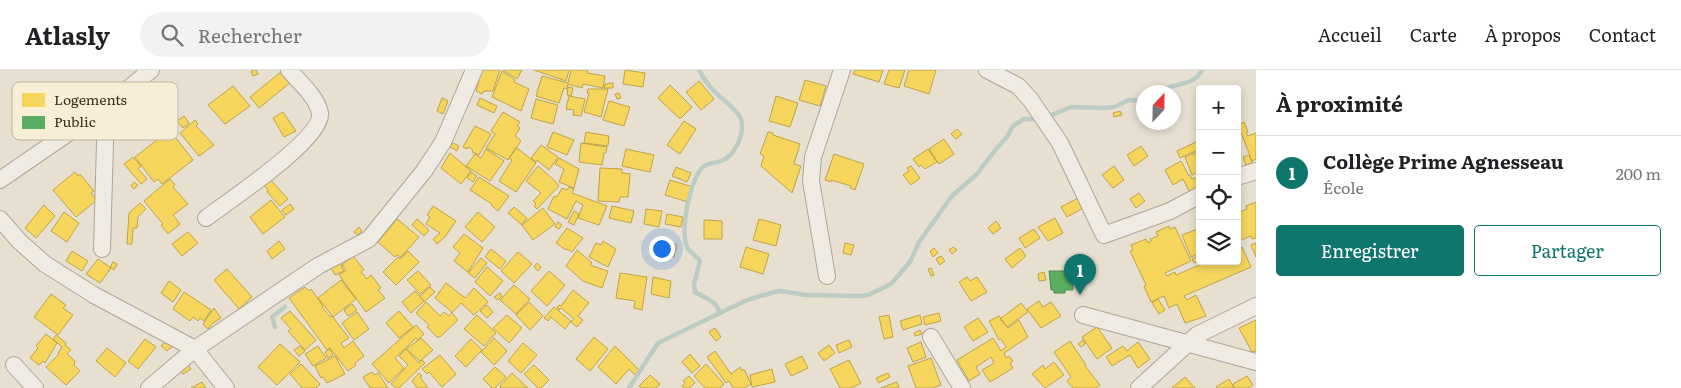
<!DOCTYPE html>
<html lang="fr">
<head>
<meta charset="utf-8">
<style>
  :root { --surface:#fff; --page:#f2f2f2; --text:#202124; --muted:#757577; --line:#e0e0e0; --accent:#0f766e }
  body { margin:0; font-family:Literata,serif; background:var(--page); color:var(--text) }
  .controls { position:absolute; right:15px; top:15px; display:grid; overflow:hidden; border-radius:5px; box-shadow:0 2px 8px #0003 }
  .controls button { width:45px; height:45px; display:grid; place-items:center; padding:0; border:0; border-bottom:1px solid var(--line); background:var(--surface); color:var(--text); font:25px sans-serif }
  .compass { position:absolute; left:1136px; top:15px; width:45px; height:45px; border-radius:50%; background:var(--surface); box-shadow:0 2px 8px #0003; rotate:22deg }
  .you { position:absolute; left:661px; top:178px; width:18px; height:18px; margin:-12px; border:4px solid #fff; border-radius:50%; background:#1a73e8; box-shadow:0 0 0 8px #1a73e833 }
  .badge { display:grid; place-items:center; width:32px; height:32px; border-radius:50%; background:var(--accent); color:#fff; font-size:16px; font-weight:700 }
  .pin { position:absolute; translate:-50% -41px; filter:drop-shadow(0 1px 2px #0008) }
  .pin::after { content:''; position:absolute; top:26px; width:18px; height:15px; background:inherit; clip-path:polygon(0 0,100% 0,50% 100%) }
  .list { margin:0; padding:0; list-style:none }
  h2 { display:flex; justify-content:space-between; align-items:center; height:65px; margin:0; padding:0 20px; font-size:21px }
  h2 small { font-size:16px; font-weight:400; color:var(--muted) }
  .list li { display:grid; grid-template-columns:32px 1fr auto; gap:15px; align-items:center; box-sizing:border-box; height:75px; padding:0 20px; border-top:1px solid var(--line) }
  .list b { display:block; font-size:19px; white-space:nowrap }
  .list p { margin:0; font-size:16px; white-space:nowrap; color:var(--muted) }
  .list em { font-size:16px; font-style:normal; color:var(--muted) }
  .actions { display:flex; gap:10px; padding:15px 20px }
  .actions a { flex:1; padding:11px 0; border:1px solid var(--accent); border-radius:5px; text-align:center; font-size:18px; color:var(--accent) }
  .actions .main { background:var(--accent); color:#fff }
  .icon { flex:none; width:28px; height:28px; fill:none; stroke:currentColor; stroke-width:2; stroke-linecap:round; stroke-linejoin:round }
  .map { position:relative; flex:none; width:1256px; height:318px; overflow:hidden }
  header { display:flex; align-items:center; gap:30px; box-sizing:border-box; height:70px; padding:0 25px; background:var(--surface); border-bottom:1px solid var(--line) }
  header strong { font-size:24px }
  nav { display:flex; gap:28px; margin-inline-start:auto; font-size:18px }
  .search { width:350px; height:45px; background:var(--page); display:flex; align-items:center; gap:12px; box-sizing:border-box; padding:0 18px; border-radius:28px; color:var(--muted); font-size:19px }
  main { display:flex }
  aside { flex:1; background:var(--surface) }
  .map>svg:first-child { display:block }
</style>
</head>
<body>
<header>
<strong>Atlasly</strong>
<div class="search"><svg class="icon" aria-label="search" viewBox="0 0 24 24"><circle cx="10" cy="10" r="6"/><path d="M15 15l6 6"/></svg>Rechercher</div>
<nav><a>Accueil</a><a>Carte</a><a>À propos</a><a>Contact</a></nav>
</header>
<main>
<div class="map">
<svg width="1256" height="318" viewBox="0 0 1256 318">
  <rect width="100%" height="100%" fill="#e7e0d1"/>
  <path fill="#f6d55c" stroke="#bea34a" d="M253,0H256L258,4L253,6L251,1Z
    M483,0H500L493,21H484L482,24L476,21L479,11L478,10Z
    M503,0H522L517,9Z
    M534,0H569L566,11Z
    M571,0H588L587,3L605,6L603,18L583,14L582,18L568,14L567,19L564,18L559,33L536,26L542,6L568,13Z
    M625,0L645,3L643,17L623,14Z
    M855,0H883L879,12L853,4Z
    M889,0H905L899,18L884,14Z
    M909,0H936L929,24L904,16Z
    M282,1L291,12L259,38L250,27Z
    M502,1L515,10L514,12L529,19L521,41L492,27Z
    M805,10L826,16L820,36L799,30Z
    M699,11L714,29L701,40L686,22Z
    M613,13V18H604L605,14Z
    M670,15L692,37L680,49L658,28Z
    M233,16L250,36L225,54L208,35Z
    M568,17L573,18L571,26L567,25Z
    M588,19H608L601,47L584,42L589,23H587Z
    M619,23L621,28L617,29L615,24Z
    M569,26L585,29L581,46L573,45L574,40L566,39Z
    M776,26L798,33L790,57L769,51Z
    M442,28L448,31L443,44L437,41Z
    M480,28L497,36L494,43L477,35Z
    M536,29L558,35L553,54L531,48Z
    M609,31L630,37L624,56L603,50Z
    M1120,41L1122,45L1114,47L1113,43Z
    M283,42L296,61L284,67L273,48Z
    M503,42L520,52L517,56L520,58L515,66L521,71L517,77H516L508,90L486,78L495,64L491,61Z
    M184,46L189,53L183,58L177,51Z
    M195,50L198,54L196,56L214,75L199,86L180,63Z
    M684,51L696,59L680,84L667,75Z
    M1244,52L1248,62H1246L1248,66L1256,63V89L1252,91L1238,55Z
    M475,56L491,64L479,85L472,82L473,80L468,77L467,79L463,77Z
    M168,58L193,90L162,114L158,109L154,112L135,87L158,69L157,67Z
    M957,59L962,64L956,69L951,64Z
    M553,62L574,70L567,85L547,77Z
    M586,62L609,66L608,76L584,73Z
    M768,62L773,63V65L800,74L794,94L801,96L792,123L761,96L764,86L760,84Z
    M944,69L954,84L939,94L929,79Z
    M1198,71L1200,79L1180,88L1177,81Z
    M453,73L459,76L457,81L450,77Z
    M581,73L607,77L606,83H604L602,95L579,92Z
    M541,75L558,87L549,100L537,90L536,92L531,88Z
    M1141,76L1148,86L1134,96L1127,85Z
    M517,78L536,93L516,122L499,111L512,90L509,88Z
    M486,79L504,91L490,111L466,96L475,84L481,88Z
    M626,79L654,85L650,102L622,96Z
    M928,79L937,92L925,99L921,95L919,97L913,89Z
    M1200,81V101L1192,105L1185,87Z
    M450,83L471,101L461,114L441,98Z
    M834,84L864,94L855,120L850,118L851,116L831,110V112L825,110Z
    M1249,85L1252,93L1246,95L1243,87Z
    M133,87L141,96L138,99L147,109L141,114L124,94Z
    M559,88L579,99L574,118L559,112L564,99L555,94Z
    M1181,91L1189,106L1190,105L1192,109L1199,107L1200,119L1196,118L1189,121L1183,109L1173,115L1165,100Z
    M538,96L553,109L559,116L537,139L534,136L536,134L533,131L541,123L526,111Z
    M911,96L920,108L911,115L903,105L909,101L907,98Z
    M1114,96L1124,110L1113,118L1102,105Z
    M676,97L691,103L687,112L672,106Z
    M600,98L622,99V103L630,104L628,127H620L619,132L598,131Z
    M75,102L78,106L80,104L94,121L91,123L97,130L76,147L53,120Z
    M471,102L477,106L473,112L467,108Z
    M479,107L509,126L498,141L491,135L492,134L470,120Z
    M170,109L175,115L173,117L188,134L173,145L180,154L168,164L161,155L163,154L144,131Z
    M270,109L288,129L280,136L267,122L268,120L263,114Z
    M670,110L693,117L688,132L665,125Z
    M134,112L138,115L134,119L131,116Z
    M569,117L574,119L572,123L607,136L599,155L578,148L583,135L576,131L567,149L548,139L554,126L557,127L562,118L567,120Z
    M1139,123L1145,131L1136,138L1130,129Z
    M1080,127L1085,137L1067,147L1061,137Z
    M271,130L285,147L263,164L250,147Z
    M1256,132V168L1252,169L1251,166L1241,170L1237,161V143L1247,139L1246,136Z
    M140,133L146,139L138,147L137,158H133L132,174H127L129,143Z
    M290,134L294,139L286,145L282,140Z
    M44,135L55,146L36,168L25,158Z
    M433,136L456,151L445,167L437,174L433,169L440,163L426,154L430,147L427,145Z
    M612,136L634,141L631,153L609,148Z
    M514,137L527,148L522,155L508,143Z
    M543,138L555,154L533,170L522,155Z
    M646,139L662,141L659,157L644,154Z
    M574,141L579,144L574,155L568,152Z
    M64,142L79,153L67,172L51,161Z
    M478,142L495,157L482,172L465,157Z
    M667,144L683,147L681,157L665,154Z
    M1055,148L1063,163L1048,171L1038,157Z
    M397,149L419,167L401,187L397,185L395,187L378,172Z
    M417,149L429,160L424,166L412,155Z
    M759,149L781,155L776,176L753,170Z
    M704,150L722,151V169H704Z
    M996,151L1001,158L993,164L988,158Z
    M558,152L562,155L559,159L555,157Z
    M1169,156L1170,159L1175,157L1191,191L1165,203L1167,206L1175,202L1176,205L1209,191H1237V179L1242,177L1251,197L1184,226L1187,230L1196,225L1206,246L1185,253L1177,234L1169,238L1164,226L1151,232L1144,216L1146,215L1130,181L1133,180L1131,175L1146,169L1148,173L1151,171L1150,169L1158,166L1156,162Z
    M359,157L362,161L358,165L354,162Z
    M567,158L583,168L572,182L567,179L566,180L556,173Z
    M1200,158V183L1191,187L1182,165Z
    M1034,159L1040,168L1025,178L1019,168Z
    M188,162L198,173L182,186L172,174Z
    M464,164L483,178L468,202L454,191L460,183L453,177Z
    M662,170L677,175L674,187L657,182Z
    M279,171L285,179L272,189L267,181Z
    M603,171L616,179L608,197L589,187L596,173L601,175Z
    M845,173L854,175L851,185L843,183Z
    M1256,173V187L1251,175Z
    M746,177L769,184L763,204L740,197Z
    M953,177L957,180L952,184L949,180Z
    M934,178L938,183L933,187L930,181Z
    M1020,178L1026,186L1012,198L1005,189Z
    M491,179L506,191L500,199L485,187Z
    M577,180L592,193L590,195L608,201L602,218L583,211L566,196Z
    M72,181L88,191L82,201L66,191Z
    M408,181L419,192L396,215L383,202L398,187L400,189Z
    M518,182L532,194L514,213L501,201Z
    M1200,184V191L1194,193L1192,189Z
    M353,186L364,200L361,202L367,209L371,205L381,218L378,220L385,228L366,242L339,205L346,200L342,195Z
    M941,186L945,191L940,195L936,189Z
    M481,188L487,193L475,208L468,203Z
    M98,189L111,198L100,213L86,204Z
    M113,192L117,194L114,200L110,197Z
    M340,193L344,201L335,205L329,194Z
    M537,193L541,197L538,201L534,197Z
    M487,197L503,211L490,226L475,212Z
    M931,198L934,205L931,206L928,199Z
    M227,199L252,227L239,239L214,210Z
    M418,201L431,215L420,224L407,210Z
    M549,201L565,215L547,236L531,221Z
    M1044,202L1046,210L1039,211L1038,204Z
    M620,203L647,207L642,240L634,238L635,231L616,228Z
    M653,207L671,211L669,228L651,224Z
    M967,207L970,211L977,207L987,222L971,231L959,212Z
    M341,210L356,229L333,247L318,228Z
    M169,211L181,220L173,232L161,223Z
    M446,213L465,228L474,218L488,232L474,245L461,233L452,243L458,250L440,267H437L427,257L429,255L416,243L426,232L440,246L444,242L449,246L452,242L435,228Z
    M514,215L530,229L516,244L500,230Z
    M305,217L309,221L311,219L323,236L322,237L330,247L332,246L349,268L341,273L344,278L353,271L364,286L355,293L356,295L348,301L330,278L327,280L289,228Z
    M430,217L435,222L424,232L420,226Z
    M573,220L589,233L578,246L583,250L577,257L571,252L574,249L561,238L559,240L557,237L559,235L561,236Z
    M415,221L424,231L411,243L402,232Z
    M184,222L211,240L204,251L200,248L198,251L193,247L190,251L173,239Z
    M500,223L502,226L498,230L494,227Z
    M51,224L66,235L63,238L73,245L58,265L34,247Z
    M1158,229L1165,240L1159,244L1152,233Z
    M1039,231L1043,237L1051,232L1061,246L1041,258L1027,239Z
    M529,232L543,246L530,260L516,245Z
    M1021,233L1028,242L1007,257L1000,249Z
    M352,234L357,240L348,246L344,240Z
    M487,235L493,242L487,248L480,241Z
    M554,237L571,251L565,259L551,247L548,251L544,248Z
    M214,238L221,248L213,253L208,259L203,254Z
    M290,241L316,270L305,280L288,261L291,259L281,248Z
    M399,241L413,257L399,268L386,253Z
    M357,242L369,259L354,270L342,253Z
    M939,243L941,251L925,255L923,247Z
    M477,245L496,263L484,276L464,259Z
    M507,245L522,258L509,273L493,258Z
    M889,245L893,267L884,269L879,247Z
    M920,245L922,254L903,260L900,251Z
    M999,246L1008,258L1019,250L1028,267L1004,283L1006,288L1009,286L1013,291L1010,293L1013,298L990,312L982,300L994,293L991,287L976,297L980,304L969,311L957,290L993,268L1001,281L1006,277L1001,269L999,270L989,251Z
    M978,248L988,262L973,271L964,257Z
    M1256,250V281L1252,282L1239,258Z
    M416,255L424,264L418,270L416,268L395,288L404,298L389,313L372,294Z
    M1097,257L1112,278L1097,289L1082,267Z
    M715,258L721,267L716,271L709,262Z
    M920,260L922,264L915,266L914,263Z
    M46,264L57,273L45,293L43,291L39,295L30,288L38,278L36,276Z
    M56,265L66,273L65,275L71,280L67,284L75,291L74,295L80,301L66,315L46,297L59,284L58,283L62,277L53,269Z
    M594,267L608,279L590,301L576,289Z
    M421,268L433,280L420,291L406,279Z
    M494,268L507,281L494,295L481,282Z
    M145,269L156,277L138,299L128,291Z
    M169,269L174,275L167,281L161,276Z
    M471,269L482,280L466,297L455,286Z
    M849,270L852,277L839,283L836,275Z
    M1083,270L1085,274L1081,277L1078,274Z
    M1070,271L1086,295L1085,296L1100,315L1096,318H1073L1067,311L1071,307L1054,282Z
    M921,272L926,287L913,292L907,278Z
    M1138,272L1150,289L1138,298L1130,285L1112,296L1106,287L1123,276L1127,281Z
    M523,273L537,285L521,303L508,291Z
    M280,274L300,292L277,315L258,297Z
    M829,275L835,283L824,291L818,283Z
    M300,276L305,281L299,286L294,280Z
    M318,276L326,288L313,296L305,284Z
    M615,276L639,300L635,305L629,299L616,314L598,297Z
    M107,278L126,293L115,307L96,291Z
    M330,279L333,285L328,288L325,282Z
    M406,279L419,293L422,290L425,293L399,318H396L391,314L408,295L399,286Z
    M715,281L731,304L740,297L742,301L744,299L751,314L744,318H733L729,311L726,313L707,287Z
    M690,284L700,296L692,303L682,292Z
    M440,285L456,304L442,317L429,302L427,304L422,299Z
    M335,286L345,304L327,313L323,307L321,308L315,296Z
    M802,286L808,298L791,306L785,294Z
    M931,288L941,315L932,318H916L908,296Z
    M849,290L861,313L851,318H840L830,299Z
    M1054,292L1064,305L1045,318L1032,304L1043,295L1045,299Z
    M187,293L191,299L183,304L179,298Z
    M301,294L320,314L316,318H302L290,304Z
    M706,294L724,314L720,318H705L694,306Z
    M534,295L549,310L541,318H538L524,304Z
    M495,297L506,307L495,318H492L483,309Z
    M772,299L775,312L752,317L750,305Z
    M372,302L374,305L378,303L388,318H370L363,307Z
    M419,303L422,306L420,307L428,318H417L412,311Z
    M512,303L528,318H501L500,316Z
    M888,303L890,307L879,313L876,308Z
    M650,305L660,314L656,318H642L639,316Z
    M689,306L695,313L689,318H684L682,316L685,313L683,311Z
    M1247,306L1253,315L1248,318H1235L1233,314Z
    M1185,307L1195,318H1172Z
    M1229,309L1234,318H1217L1216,317Z
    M202,312L206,318H191Z
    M897,312L899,318H881Z"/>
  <path fill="#5aae61" stroke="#51884e" d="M1049,201H1072L1073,220H1065V223H1054V220H1051Z"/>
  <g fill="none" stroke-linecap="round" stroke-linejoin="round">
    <path stroke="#bcccc2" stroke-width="4.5" d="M699,0C703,8 708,15 715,22C722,29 737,39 741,49C745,64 735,86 721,91C715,94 709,92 703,97C690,110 680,159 687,177C690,183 696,185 700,191L694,214L695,222C706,229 715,229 720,243
      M1159,22C1171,12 1193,18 1202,0
      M1047,47L1071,37L1103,38L1114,37L1129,30L1144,31
      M275,257L272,247L285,237
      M629,318L658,273L747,230L774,222L781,221L805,225L859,226L868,225L891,214L910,192L919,172L952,126L977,104L996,79L1007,67L1013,56L1024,49H1039"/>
    <g stroke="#ada599" stroke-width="18">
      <path id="street" d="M987,0L1018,16L1030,29L1060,73L1104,165L1170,141L1200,125
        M1237,107L1256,101
        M0,110L106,37L151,0
        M206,148C227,132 323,69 320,43C317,27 299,12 289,0
        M0,149L20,172L45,194L94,225L195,279L226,318
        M102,179L106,37
        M827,206L811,111L813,87L842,0
        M1083,245L1256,292
        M931,267L962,318
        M14,295L35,318
        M149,318L195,279L318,196L369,169L424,101L443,72L474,0
        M1139,318L1197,265L1256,236"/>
    </g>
    <use href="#street" stroke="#efebe3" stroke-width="16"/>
  </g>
  <rect x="12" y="12" width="166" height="58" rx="8" fill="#f7eed8" stroke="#bfb4a1" stroke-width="1"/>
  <rect x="22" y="23" width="23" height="14" fill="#f6d55c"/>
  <rect x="22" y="46" width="23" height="13" fill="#5aae61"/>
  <g font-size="14" fill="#3d2e20">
    <text x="54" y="35">Logements</text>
    <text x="54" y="57">Public</text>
  </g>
</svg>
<div class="controls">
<button>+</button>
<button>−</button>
<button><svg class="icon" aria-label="locate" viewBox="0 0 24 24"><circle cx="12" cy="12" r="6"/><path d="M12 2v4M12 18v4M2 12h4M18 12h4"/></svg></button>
<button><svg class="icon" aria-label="layers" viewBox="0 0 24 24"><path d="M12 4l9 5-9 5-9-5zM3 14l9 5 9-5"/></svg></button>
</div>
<svg class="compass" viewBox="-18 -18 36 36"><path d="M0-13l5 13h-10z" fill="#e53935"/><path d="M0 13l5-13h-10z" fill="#757577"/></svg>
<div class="you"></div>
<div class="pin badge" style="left:1080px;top:225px">1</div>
</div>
<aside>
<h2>À proximité<small></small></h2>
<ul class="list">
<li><span class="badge">1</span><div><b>Collège Prime Agnesseau</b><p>École</p></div><em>200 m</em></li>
</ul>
<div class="actions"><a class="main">Enregistrer</a><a>Partager</a></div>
</aside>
</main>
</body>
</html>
